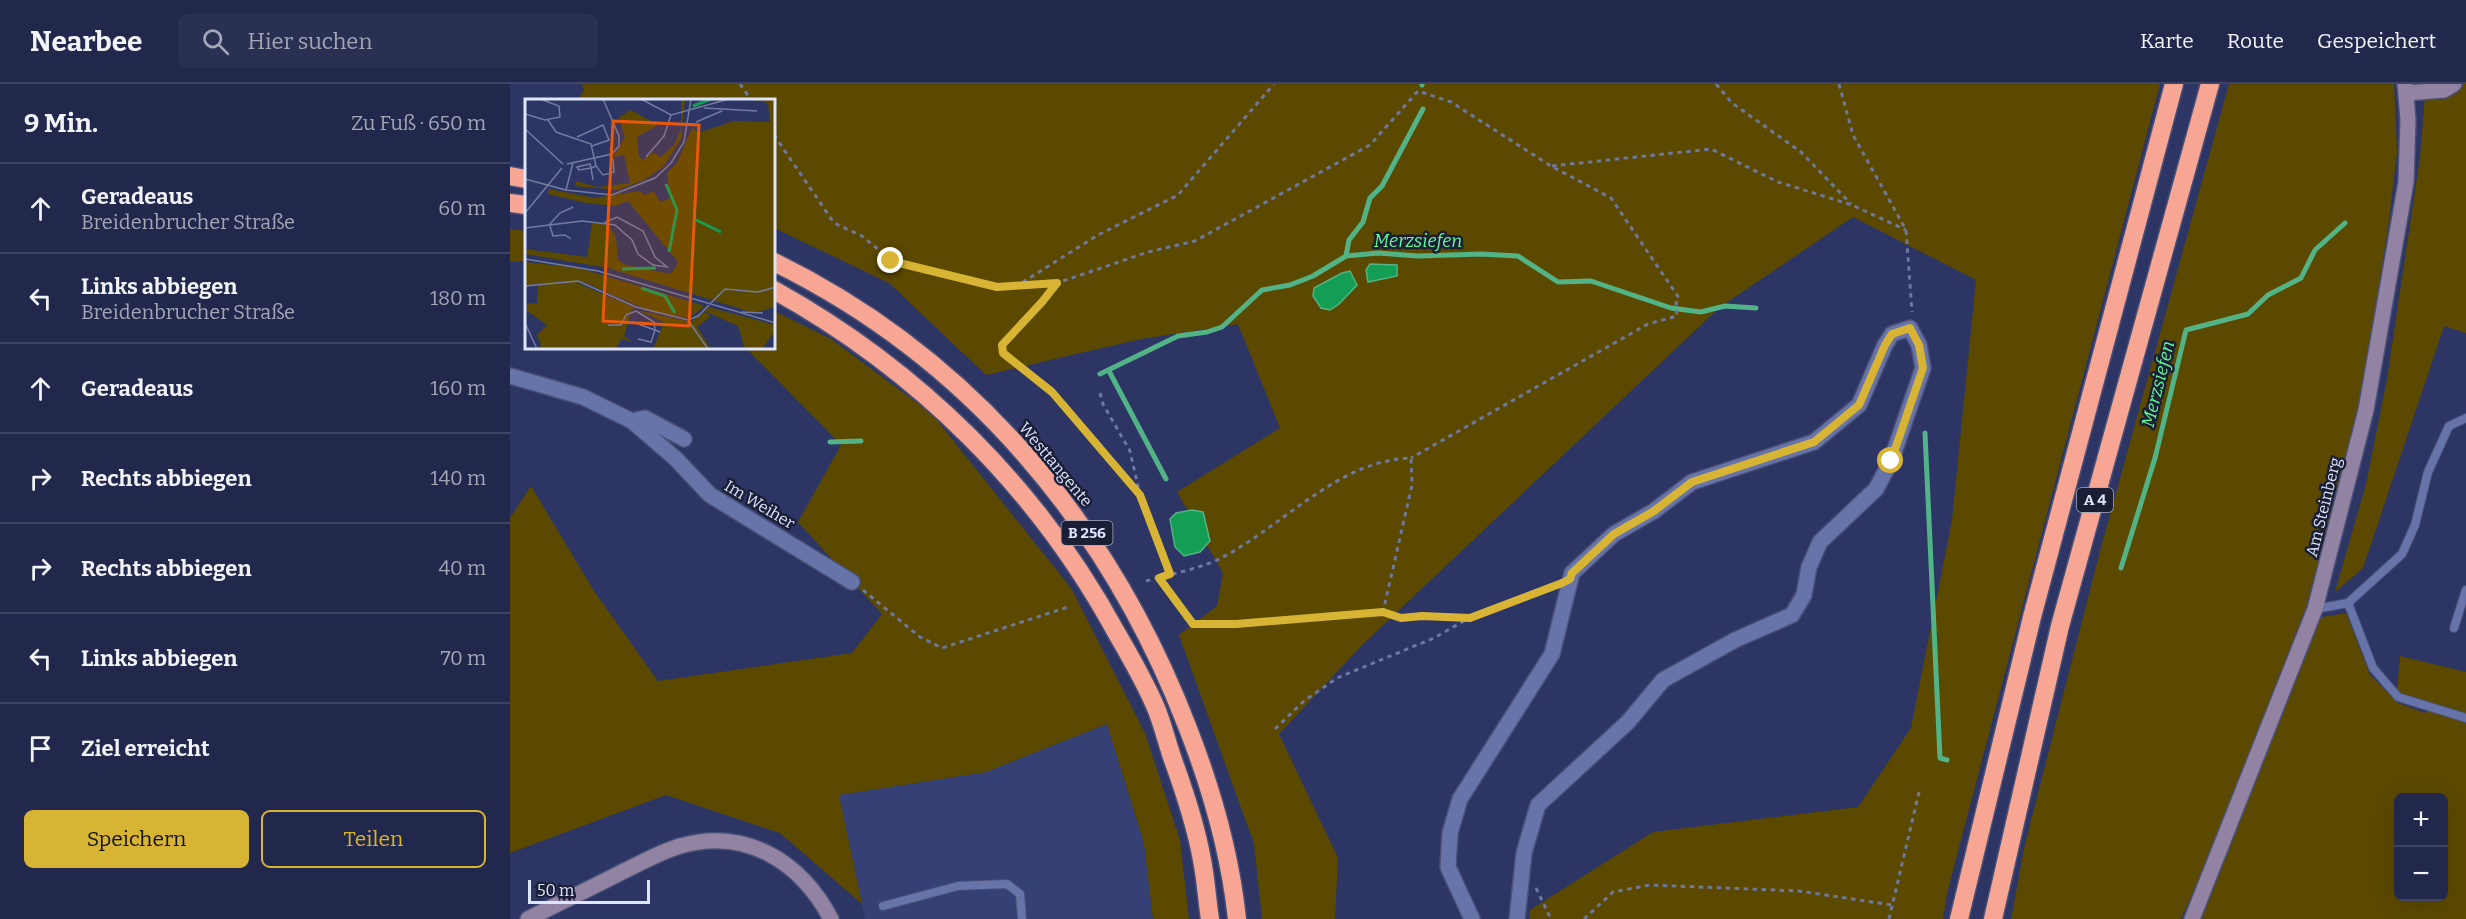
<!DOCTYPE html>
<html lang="de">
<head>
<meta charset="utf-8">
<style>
  :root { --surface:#21284b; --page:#293052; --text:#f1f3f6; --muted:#a2a6b5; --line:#3e4463; --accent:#d8b434 }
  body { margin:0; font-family:Bitter,serif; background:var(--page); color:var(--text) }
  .controls { position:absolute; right:18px; bottom:18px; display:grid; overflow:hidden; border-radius:9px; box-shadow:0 6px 24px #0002 }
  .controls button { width:54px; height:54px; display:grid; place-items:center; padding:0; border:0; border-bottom:2px solid var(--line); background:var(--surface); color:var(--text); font:30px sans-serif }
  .scale { position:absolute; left:18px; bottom:15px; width:122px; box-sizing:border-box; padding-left:6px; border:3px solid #dee5fc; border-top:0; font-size:16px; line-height:21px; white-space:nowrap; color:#dee5fc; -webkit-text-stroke:4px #1a1f35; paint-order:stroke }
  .stop { position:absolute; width:18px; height:18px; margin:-14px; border:4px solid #d8b434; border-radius:50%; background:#fff }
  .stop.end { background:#d8b434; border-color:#fff; box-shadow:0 2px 6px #0008 }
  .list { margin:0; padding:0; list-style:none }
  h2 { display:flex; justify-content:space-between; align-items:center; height:78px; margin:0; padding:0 24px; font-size:26px }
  h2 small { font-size:20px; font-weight:400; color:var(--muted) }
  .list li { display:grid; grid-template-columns:39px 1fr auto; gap:18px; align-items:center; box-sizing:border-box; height:90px; padding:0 24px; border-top:2px solid var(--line) }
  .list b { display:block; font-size:22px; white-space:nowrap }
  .list p { margin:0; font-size:20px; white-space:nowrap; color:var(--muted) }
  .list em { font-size:20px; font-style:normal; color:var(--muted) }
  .actions { display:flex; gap:12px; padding:18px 24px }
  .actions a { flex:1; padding:14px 0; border:2px solid var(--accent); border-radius:9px; text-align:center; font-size:21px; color:var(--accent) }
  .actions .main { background:var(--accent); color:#111 }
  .icon { flex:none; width:33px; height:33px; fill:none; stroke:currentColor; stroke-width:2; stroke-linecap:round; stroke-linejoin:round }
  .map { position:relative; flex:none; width:1956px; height:835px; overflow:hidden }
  header { display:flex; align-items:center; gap:36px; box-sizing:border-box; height:84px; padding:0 30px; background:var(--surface); border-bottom:2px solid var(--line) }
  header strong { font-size:28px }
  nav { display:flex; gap:33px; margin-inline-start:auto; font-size:21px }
  .search { width:420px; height:54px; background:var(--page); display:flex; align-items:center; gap:15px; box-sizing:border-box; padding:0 21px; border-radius:9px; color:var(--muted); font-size:22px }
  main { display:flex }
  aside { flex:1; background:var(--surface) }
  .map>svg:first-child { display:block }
</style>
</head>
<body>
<header>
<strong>Nearbee</strong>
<div class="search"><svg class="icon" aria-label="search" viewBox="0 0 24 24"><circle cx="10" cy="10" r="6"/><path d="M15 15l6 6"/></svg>Hier suchen</div>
<nav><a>Karte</a><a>Route</a><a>Gespeichert</a></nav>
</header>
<main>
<aside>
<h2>9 Min.<small>Zu Fuß · 650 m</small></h2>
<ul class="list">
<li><svg class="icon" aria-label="ahead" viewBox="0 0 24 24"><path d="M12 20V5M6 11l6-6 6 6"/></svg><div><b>Geradeaus</b><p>Breidenbrucher Straße</p></div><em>60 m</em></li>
<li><svg class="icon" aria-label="left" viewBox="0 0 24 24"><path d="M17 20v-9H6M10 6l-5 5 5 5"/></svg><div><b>Links abbiegen</b><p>Breidenbrucher Straße</p></div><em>180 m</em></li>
<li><svg class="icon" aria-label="ahead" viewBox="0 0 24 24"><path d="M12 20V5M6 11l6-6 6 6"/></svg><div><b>Geradeaus</b></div><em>160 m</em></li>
<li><svg class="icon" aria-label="right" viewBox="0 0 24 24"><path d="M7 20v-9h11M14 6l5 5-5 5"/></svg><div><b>Rechts abbiegen</b></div><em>140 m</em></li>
<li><svg class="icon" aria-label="right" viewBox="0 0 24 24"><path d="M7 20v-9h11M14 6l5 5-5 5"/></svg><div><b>Rechts abbiegen</b></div><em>40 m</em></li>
<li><svg class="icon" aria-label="left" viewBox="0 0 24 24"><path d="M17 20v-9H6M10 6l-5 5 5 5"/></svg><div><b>Links abbiegen</b></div><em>70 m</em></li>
<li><svg class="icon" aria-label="arrive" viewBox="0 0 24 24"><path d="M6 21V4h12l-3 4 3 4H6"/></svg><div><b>Ziel erreicht</b></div></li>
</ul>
<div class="actions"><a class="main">Speichern</a><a>Teilen</a></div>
</aside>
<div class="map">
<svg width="1956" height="835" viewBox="0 0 1956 835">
  <rect width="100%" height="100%" fill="#2c3564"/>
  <path fill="#354075" d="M597,640L634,759L643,835H355L329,711L476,688Z"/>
  <path fill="#5b4900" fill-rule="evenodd" d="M72,0H1650L1437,809L1433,835H1019L1020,826L1143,748L1348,723L1401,644L1442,436L1466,196L1343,133L1210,223L851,562L769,650L828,774L825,835H752L744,760L669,551L707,522L713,489L667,408L770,344L728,240L631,255L476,291L379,199L264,144V16H67L74,6Z
    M1719,0H1884L1887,68L1878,144L1848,329L1796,523L1696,779L1671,835H1501L1515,760L1590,467Z
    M1916,0H1956V249L1934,242L1853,484L1825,508L1856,400L1877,295L1910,73Z
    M0,145L16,147V177L0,178Z
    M264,227L321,255L422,330L561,504L635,649L670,756L679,835H643L634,759L597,640L476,688L329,711L352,820L270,749L156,711L0,769V434L21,402L84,507L148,597L342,569L372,530L288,438L331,361L236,264H264Z
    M1836,529L1860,591L1888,619L1915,629L1919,622L1887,608L1890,572L1956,588V835H1689L1807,534ZM1888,714H1934V812H1888Z"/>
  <path fill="#149e54" stroke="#51b386" stroke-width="1.5" d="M860,180L887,181V192L858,198L856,186Z
    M840,187L847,201L829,220L820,226L811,224L803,212L804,204L832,189Z
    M682,426L693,428L700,457L690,468L674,472L665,463L660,435L666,429Z"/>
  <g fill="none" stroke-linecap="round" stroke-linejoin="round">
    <path stroke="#51b386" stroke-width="5" d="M912,1V0
      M836,172L839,156L853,138L860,114L872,102L913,25
      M599,287L656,395
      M590,290L668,252L697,248L712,243L752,206L780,201L803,192L836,172L868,169L908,172L971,170L1008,172L1048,198L1081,197L1161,224L1191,228L1215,222L1246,224
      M1415,349L1430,674L1437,676
      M320,358L351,357
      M1611,484L1645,374L1676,246L1738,230L1758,211L1791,194L1805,166L1835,139"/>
    <g stroke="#495077" stroke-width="10">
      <path id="lane" d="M1838,519L1892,470L1905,441L1918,388L1939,342L1956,334
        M1805,525L1838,519L1863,584L1888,613L1956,634
        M1944,544L1956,506
        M373,822L448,802L497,800L510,810L512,835"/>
    </g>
    <g stroke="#495077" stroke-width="18">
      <path id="street" d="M0,292L73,313L122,337L166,375L200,411L342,498
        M122,337L135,334L174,355
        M962,835L938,783L940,749L950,715L1042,570L1062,489L1104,450L1144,427L1182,398L1304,358L1349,321L1375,261L1382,250L1400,244L1409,261L1413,284L1381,377L1366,405L1310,458L1299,483L1294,511L1282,531L1225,556L1153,596L1118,638L1028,721L1014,769L1007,835"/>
    </g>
    <g stroke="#495077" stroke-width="18">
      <path id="secondary" d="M1897,9L1934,6L1944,0
        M18,835C49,819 81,804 112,788C131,779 150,768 170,762C236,743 291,778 321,835
        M1682,835L1805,525L1856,326L1896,98L1898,36L1895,0"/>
    </g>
    <g stroke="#495077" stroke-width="21">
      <path id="highway" d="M0,92L16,95
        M0,119L16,121
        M264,178C460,274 599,440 677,642C701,703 720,769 727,835
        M264,206C408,286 527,403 606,548C620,572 635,598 646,624C653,641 657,659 663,676C675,709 686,742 692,776C696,796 697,816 700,835
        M1449,835L1522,533L1664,0
        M1483,835L1550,542L1700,0"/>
    </g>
    <path stroke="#6e779d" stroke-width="3" stroke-dasharray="4.5 4.5" stroke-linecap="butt" d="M230,0L241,16
      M1206,0L1222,19L1291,68L1341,120
      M1329,0L1343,51L1396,146L1402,228
      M264,51L324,139L352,152L381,176L487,203L547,199L638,168L685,157L860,61L908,7L941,18L1041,82L1101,114L1169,214L1166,219L1167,232L1138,240L901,374
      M1042,82L1201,65L1268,98L1342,121L1396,146
      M547,199L532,218L492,261L493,269L542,308L630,411
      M505,203L588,151L668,111L764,0
      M590,309L593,320L620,367L630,411L660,490
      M649,494L683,539L726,540L873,528L891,534L912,532L960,534L1042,503
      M636,497C658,491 692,484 711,474C772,443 828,376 901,374L902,401L873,528
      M353,506L410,553L432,564L558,523
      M765,645L794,617L827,594L924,554L959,534
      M1026,804L1041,835
      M1074,835L1103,808L1140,801L1289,807L1382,821
      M1379,835L1410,704"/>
    <use href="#lane" stroke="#6774a9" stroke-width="8"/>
    <use href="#street" stroke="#6774a9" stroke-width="15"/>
    <use href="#secondary" stroke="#9283a3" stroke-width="15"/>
    <use href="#highway" stroke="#f7a694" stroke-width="18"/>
  </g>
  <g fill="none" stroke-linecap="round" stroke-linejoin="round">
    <path stroke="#d8b434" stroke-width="8" d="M381,177L487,203L547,199L532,218L492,261L493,269L542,308L630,411L660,490L649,494L683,540H726L873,528L891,534L912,532L960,534L1052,499L1060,495L1062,489L1104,450L1144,427L1182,398L1304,358L1349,321L1375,261L1382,250L1400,244L1409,261L1413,284L1381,377"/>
  </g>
  <g text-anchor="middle" stroke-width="5" stroke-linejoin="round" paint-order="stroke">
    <g fill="#1a1f35" stroke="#a3aac0" stroke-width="1.5">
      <rect x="1567" y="404" width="36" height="24" rx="4.5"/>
      <rect x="551.5" y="437" width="51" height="24" rx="4.5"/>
    </g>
    <g font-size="15" font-weight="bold" fill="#dee5fc">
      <text x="1585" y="421">A 4</text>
      <text x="577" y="454">B 256</text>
    </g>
    <g font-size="16" fill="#dee5fc" stroke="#1a1f35">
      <text transform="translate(546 380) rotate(50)" y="6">Westtangente</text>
      <text transform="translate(250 420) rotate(31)" y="6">Im Weiher</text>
      <text transform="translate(1813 423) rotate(-76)" y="6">Am Steinberg</text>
    </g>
    <g font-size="18" font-style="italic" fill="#64fb9b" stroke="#1a1f35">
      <text x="908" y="163">Merzsiefen</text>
      <text transform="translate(1648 300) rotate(-76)" y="6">Merzsiefen</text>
    </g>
  </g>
  <g transform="translate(15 15)">
    <rect width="250" height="250" fill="#2c3564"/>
    <path d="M156,0H160L156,40L138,68L119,81L93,91L50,87L51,82L73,88L105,84L99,56L88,58L100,38L94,18L106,11L133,26L112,38L114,58L118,61L128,53L135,58L149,46L156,30ZM224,0H250V208L229,214L83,169L0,155V150L62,158L67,124L84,126L91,139L93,161L101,166L146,175L153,163L103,102L90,107L61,104L23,95L24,90L70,99L114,92L120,96L129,92L135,103L145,99L142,73L152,64L167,29L173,34L208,22L245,23L243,4ZM0,163L54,169L180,207L164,219L130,214L58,183L0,186ZM48,182L110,209L102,216L105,217L99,237L107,243L96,240L91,250H12L16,246L12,236L22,226L2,212V205L12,204L13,185ZM183,208L250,226V232L237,250H220L213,227L179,212ZM112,211L166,223L179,213L186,217L172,228L186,250L129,248L139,223Z" fill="#5b4900"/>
    <path fill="none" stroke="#149e54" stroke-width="3" d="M168,7L186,0M141,85L152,111L144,153M169,120L196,133M97,170L131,169M116,189L140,197L150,214"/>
    <path fill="none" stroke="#737ba1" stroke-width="1.5" d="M116,0L146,16L204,0M179,9L232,12M0,15L20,21L35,18L34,7L15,0M23,21L31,33L66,45L71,67L78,76L89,73L88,60M171,23L197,12M0,30L38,65M52,38L78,26L84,41L67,47M121,58L139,37L146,16M42,65L87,55L94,47V37L78,0M0,80L41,91L48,64M68,81L66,69L65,65L52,68L54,71L66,69L71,67M41,91L87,96L130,79L146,64L159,43L166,0M0,114L37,69M23,127L35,114L48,108M25,127L28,137L40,136L46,140M0,129L57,122L90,126L107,141L113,155L128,166L142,168L130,158L118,132L92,118L79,124M0,160L73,172L251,224M0,187L53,182L111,208L163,221L173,217L200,190L233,193L251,188M111,212L129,223L130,231L126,243L113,240M216,213L238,214M163,221L183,250M108,223L135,233M0,224L12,250M83,226H96L101,216L111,212"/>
    <path fill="#e8590c" fill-opacity="0.15" stroke="#e8590c" stroke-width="3" d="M88,22L174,26L164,227L78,222Z"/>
    <rect width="250" height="250" fill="none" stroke="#dee5fc" stroke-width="3"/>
  </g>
</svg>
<div class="controls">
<button>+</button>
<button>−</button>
</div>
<div class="scale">50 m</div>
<div class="stop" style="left:1381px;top:377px"></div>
<div class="stop end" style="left:381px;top:177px"></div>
</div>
</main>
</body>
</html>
